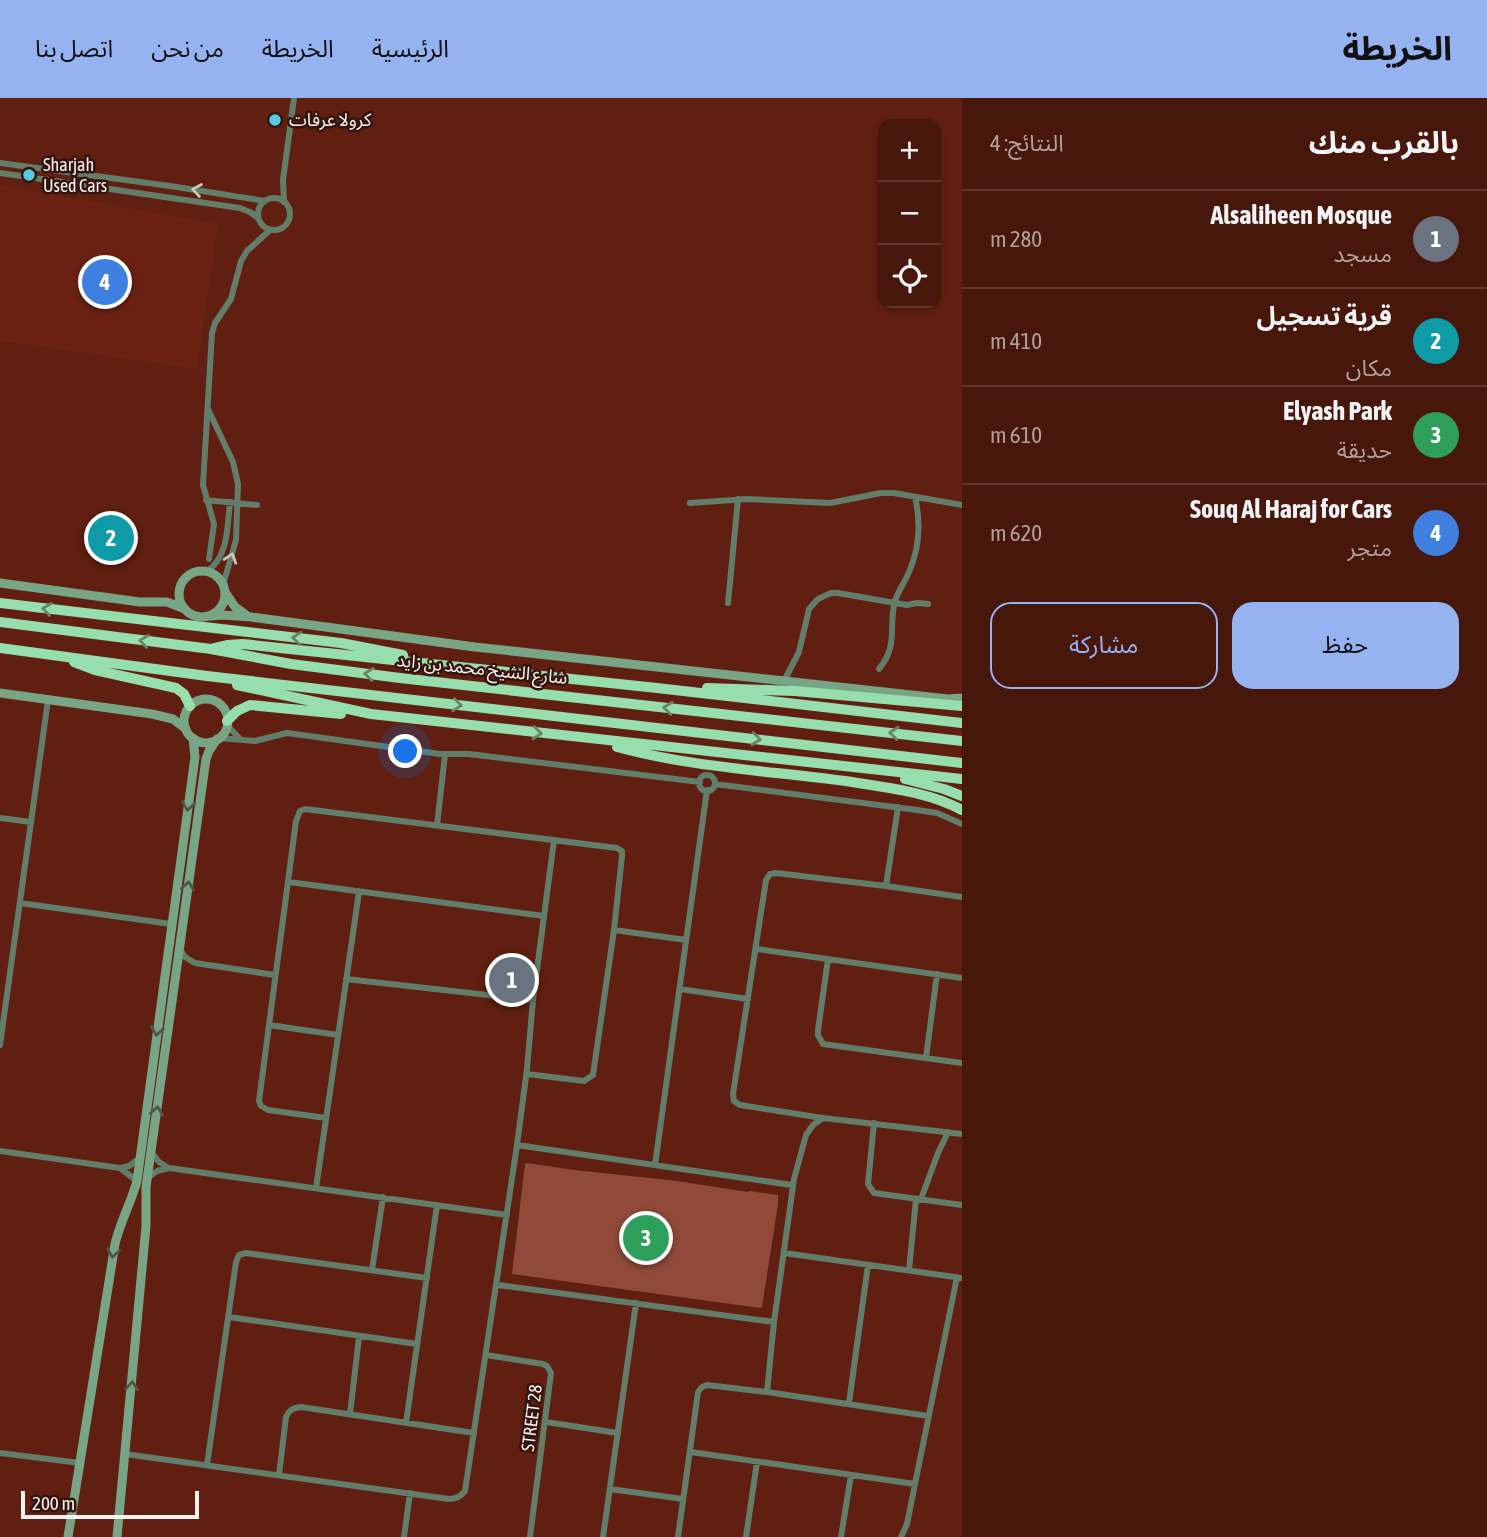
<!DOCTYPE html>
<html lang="ar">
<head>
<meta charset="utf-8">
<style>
  :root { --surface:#48170c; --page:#52241a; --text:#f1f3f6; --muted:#b19f9d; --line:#60362d; --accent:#95b2f1 }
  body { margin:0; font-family:"Asap Condensed","Noto Sans Arabic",sans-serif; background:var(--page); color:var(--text); direction:rtl }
  .controls { position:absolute; right:21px; top:21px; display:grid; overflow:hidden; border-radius:14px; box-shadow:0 2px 5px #0004 }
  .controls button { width:63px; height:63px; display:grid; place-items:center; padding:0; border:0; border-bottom:2px solid var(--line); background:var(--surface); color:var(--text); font:35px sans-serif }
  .scale { position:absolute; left:21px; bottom:18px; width:178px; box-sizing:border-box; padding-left:7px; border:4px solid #fbf2f0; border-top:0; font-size:19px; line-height:24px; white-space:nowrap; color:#fbf2f0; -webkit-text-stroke:5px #33150e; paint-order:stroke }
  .you { position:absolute; left:406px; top:654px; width:24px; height:24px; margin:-18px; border:5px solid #fff; border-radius:50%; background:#1a73e8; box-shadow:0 0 0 10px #1a73e833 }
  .badge { display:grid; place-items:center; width:46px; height:46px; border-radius:50%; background:var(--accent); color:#fff; font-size:23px; font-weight:700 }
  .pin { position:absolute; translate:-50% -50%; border:4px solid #fff; box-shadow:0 2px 7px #0006 }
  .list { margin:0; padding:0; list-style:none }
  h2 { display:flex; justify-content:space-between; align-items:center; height:91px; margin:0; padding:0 28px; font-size:30px }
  h2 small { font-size:23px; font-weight:400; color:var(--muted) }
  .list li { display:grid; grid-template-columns:46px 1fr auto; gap:21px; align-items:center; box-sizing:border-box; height:98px; padding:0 28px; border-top:2px solid var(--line) }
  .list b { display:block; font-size:26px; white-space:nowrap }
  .list p { margin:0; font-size:23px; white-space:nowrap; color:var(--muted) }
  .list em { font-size:23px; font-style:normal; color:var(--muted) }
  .actions { display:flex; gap:14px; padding:21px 28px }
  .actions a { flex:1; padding:16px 0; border:2px solid var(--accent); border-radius:21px; text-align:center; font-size:24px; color:var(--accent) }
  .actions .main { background:var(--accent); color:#111 }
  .icon { flex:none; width:38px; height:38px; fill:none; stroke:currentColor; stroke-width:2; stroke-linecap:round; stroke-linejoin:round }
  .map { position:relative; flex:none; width:962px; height:1439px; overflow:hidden; direction:ltr }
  header { display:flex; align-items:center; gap:42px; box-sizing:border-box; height:98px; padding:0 35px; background:var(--accent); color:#111 }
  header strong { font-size:33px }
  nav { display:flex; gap:38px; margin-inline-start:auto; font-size:24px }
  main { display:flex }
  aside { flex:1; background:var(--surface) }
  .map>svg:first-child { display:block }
</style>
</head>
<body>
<header>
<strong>الخريطة</strong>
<nav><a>الرئيسية</a><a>الخريطة</a><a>من نحن</a><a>اتصل بنا</a></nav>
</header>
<main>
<aside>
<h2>بالقرب منك<small>النتائج: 4</small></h2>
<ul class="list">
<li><span class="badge" style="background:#6b7280">1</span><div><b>Alsaliheen Mosque</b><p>مسجد</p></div><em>280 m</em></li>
<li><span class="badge" style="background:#0f9aa8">2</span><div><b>قرية تسجيل</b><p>مكان</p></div><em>410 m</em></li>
<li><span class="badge" style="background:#2e9e5b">3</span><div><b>Elyash Park</b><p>حديقة</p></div><em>610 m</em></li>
<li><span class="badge" style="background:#3f7fe0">4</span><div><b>Souq Al Haraj for Cars</b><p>متجر</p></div><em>620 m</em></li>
</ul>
<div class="actions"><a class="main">حفظ</a><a>مشاركة</a></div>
</aside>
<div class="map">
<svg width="962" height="1439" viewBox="0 0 962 1439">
  <rect width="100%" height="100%" fill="#601f10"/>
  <path fill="#6c2212" d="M0,87L218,126L197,271L0,243Z"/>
  <path fill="#914a3a" d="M527,1065L574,1072L677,1083L748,1094L749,1093L778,1097V1106L762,1209L760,1210L512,1176L525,1066Z"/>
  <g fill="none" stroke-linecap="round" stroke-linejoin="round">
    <path stroke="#627e6a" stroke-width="6" d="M0,65L170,88L265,103
      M0,75L240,110L250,114L258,120
      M258 116a16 16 0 1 1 32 0a16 16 0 1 1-32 0Z
      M284,104L283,82L294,0
      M208,311L233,364L238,386L236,442L223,487
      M206,402L257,407
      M690,405L747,401L830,405L881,395H894L962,407
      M209,461L214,426L203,387L212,235L215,225L231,201L241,163L247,153L270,132
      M206,474C229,459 227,429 230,404
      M728,505L738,401
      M879,571C899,547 888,529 895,503C898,493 905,484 909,474C920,449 921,425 915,399
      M784,583L799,554L809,511L818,501L831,495H838L907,507L917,505L928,506
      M227,627L240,641
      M219,640L255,643L287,635L440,656H469L700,684
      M699 685a8 8 0 1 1 16 0a8 8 0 1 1-16 0Z
      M715,686L917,712L937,715L962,726
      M0,720L31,724
      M437,727L445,657
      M289,784L544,818
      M886,788L898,709
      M962,799L886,788L776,775L770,776L766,782L733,996L734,1003L740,1007L823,1020L962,1036
      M20,805L171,826
      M614,832L686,842
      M179,850L185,859L195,865L275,877
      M757,851L962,880
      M828,861L818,932V937L823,946L962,965
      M346,881L533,902
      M680,891L748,901
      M269,927L338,937
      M0,947L48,602
      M926,960L937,876
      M326,1020L268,1012L261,1008L259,1003L296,723L300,713L305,711L617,750L622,753V758L614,832L593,977L584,983L527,976
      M874,1025L868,1086L874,1095L962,1107
      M517,1047L792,1087
      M0,1053L120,1070L137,1083
      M152,1055L159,1064L167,1069
      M655,1067L707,692
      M120,1070L129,1068L140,1060
      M148,1080L157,1073L169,1070L507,1117
      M316,1090L359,794
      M921,1101L938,1055L948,1034
      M784,1155L962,1180
      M372,1172L383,1099
      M909,1172L916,1101
      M498,1187L774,1224
      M229,1219L417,1246
      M486,1257L543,1266L547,1268L551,1275L530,1439
      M767,1294L774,1224L794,1081L806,1037L813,1027L823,1020
      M849,1305L868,1167
      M350,1316L359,1239
      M546,1324L618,1335
      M406,1325L437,1107
      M691,1354L915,1386
      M0,1355L80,1365
      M125,1356L449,1401C456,1401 460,1399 465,1393L517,1047L527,971L533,902L554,742
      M207,1367L236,1164L239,1157L246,1155L427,1180
      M279,1377L286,1319C289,1312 293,1310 301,1309L474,1335
      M610,1391L683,1401
      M404,1439L410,1395
      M603,1439L636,1205
      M678,1439L698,1294L702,1289L707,1287L767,1294L928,1318
      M746,1439L757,1364
      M841,1439L851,1377
      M901,1439L907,1426L915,1386L957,1179"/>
    <path stroke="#78a586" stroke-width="9" d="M179 496a23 23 0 1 1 46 0a23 23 0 1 1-46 0Z
      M0,485L140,504H167L185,511
      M225,494L235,509L246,517
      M211,518L222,517L251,519L475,549L948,601L962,600
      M0,595L152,616L173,621L186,631
      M184 623a22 22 0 1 1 44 0a22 22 0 1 1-44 0Z
      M68,1439L115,1146C120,1124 131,1105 137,1083L195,659L193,640
      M117,1439L146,1128V1089L206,661L209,653L217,641"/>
    <path stroke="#97deae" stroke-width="10" d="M0,505L341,545L403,557
      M0,524L211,551L291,566L400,580L962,643
      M0,550L207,578L962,665
      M214,550L227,547L243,546L657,590L962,625
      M74,564L95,572L176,590L184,596L190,608
      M237,587L371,616L962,681
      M707,590L795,593L962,608
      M227,623L237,613L250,607L341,616
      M617,649C694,670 774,673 852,684C889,690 929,694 962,712
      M905,681L944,691L962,698"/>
  </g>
  <defs><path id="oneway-chevron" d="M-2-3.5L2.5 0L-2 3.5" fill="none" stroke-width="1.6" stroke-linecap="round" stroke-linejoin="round" transform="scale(1.75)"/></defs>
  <g stroke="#c5c9c1">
    <use href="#oneway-chevron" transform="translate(197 92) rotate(-171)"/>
    <use href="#oneway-chevron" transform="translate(231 460) rotate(-72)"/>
  </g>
  <g stroke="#6a8466">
    <use href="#oneway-chevron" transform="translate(47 511) rotate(-172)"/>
    <use href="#oneway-chevron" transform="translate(297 540) rotate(-174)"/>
    <use href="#oneway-chevron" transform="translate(144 543) rotate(-172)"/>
    <use href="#oneway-chevron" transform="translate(369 576) rotate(-173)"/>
    <use href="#oneway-chevron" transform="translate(457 607) rotate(7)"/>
    <use href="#oneway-chevron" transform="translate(668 610) rotate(-174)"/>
    <use href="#oneway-chevron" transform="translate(537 635) rotate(6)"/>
    <use href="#oneway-chevron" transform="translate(894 635) rotate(-174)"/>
    <use href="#oneway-chevron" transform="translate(756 641) rotate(6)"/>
  </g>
  <g stroke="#525644">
    <use href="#oneway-chevron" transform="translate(188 708) rotate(99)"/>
    <use href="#oneway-chevron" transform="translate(188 788) rotate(-82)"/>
    <use href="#oneway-chevron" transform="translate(157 933) rotate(98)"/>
    <use href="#oneway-chevron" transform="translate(157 1013) rotate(-82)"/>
    <use href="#oneway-chevron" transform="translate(113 1155) rotate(99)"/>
    <use href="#oneway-chevron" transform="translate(132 1288) rotate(-85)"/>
  </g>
  <g fill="#57c9e1" stroke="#33150e" stroke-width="2.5">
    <circle cx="275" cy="22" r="7"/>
    <circle cx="29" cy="77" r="7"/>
  </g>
  <g text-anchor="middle" stroke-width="5" stroke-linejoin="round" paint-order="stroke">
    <g font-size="18" fill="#fbf2f0" stroke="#33150e" text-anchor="start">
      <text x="289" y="28">كرولا عرفات</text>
      <text x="43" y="73">Sharjah<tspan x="43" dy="21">Used Cars</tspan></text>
    </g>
    <g font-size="18" fill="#fbf2f0" stroke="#33150e">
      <text transform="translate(482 571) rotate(6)" y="6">شارع الشيخ محمد بن زايد</text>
      <text transform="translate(532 1320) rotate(-83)" y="6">STREET 28</text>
    </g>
  </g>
</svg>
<div class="controls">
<button>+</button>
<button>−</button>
<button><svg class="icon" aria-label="locate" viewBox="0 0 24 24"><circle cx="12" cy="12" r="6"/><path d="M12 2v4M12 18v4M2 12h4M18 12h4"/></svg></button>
</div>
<div class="scale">200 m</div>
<div class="you"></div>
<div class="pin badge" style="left:512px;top:882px;background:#6b7280">1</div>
<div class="pin badge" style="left:111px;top:440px;background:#0f9aa8">2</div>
<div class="pin badge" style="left:646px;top:1140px;background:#2e9e5b">3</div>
<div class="pin badge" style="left:105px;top:184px;background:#3f7fe0">4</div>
</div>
</main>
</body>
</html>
